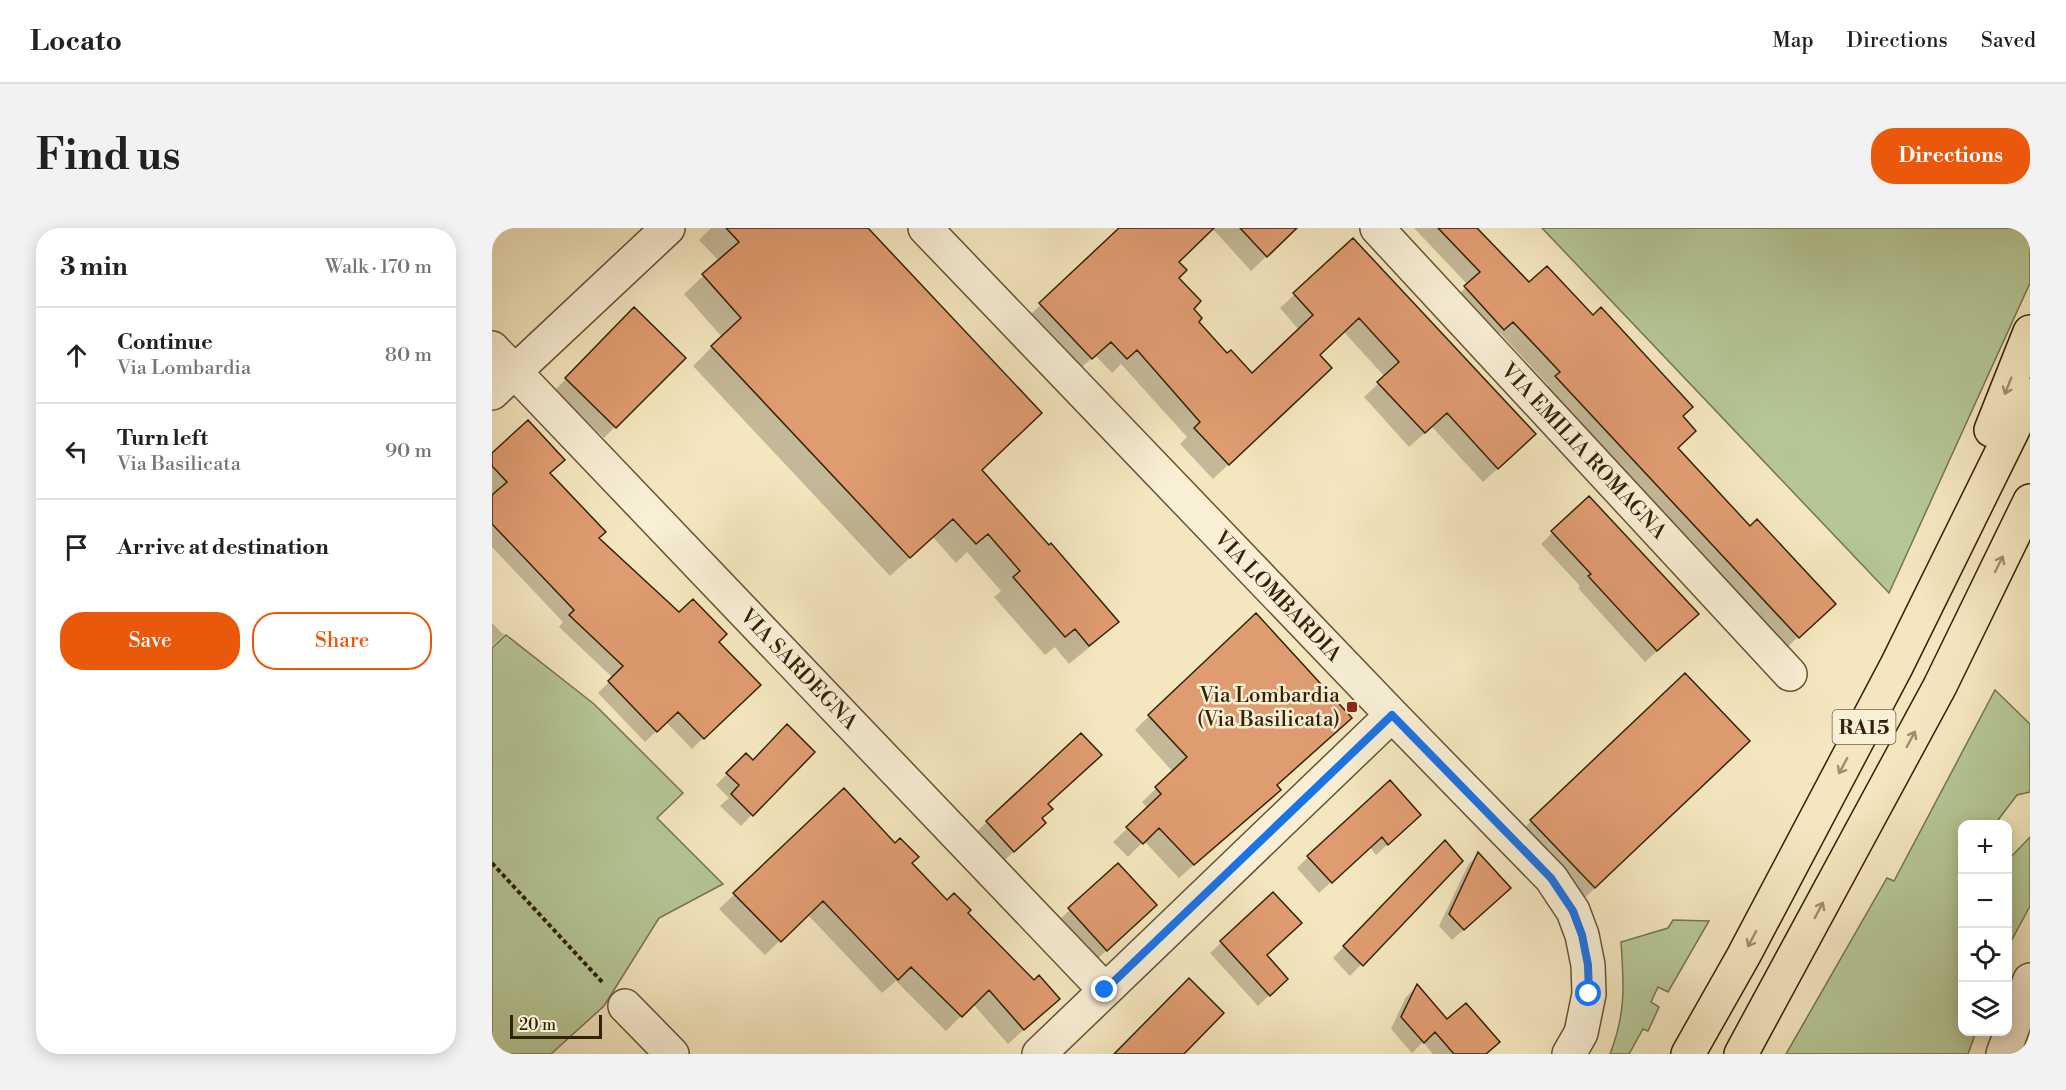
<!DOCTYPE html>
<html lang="en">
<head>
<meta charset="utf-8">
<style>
  :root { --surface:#fff; --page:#f2f2f2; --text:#202124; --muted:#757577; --line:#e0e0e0; --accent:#ea580c }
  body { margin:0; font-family:"Libre Bodoni",serif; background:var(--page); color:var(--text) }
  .controls { position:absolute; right:18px; bottom:18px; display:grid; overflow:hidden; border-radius:12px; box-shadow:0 3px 15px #0003 }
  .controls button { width:54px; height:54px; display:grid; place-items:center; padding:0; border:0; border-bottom:2px solid var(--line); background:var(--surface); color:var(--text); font:30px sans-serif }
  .scale { position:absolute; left:18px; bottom:15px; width:92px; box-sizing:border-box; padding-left:6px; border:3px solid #342206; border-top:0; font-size:16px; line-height:21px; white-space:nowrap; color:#342206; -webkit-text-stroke:4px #f8efd5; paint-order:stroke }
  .stop { position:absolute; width:18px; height:18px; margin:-14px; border:4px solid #1a73e8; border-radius:50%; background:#fff }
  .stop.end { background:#1a73e8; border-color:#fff; box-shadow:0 2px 6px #0008 }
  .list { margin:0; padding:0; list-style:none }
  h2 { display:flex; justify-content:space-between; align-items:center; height:78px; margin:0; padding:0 24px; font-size:26px }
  h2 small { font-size:20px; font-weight:400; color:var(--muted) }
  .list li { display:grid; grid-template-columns:39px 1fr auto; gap:18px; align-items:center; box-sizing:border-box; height:96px; padding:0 24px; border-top:2px solid var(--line) }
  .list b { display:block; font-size:22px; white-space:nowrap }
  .list p { margin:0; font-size:20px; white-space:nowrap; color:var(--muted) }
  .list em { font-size:20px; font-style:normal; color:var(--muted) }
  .actions { display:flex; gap:12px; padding:18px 24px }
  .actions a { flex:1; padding:14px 0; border:2px solid var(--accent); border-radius:24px; text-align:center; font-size:21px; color:var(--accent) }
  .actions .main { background:var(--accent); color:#fff }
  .icon { flex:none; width:33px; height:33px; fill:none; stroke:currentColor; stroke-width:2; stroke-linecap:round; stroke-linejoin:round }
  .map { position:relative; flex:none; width:1538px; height:826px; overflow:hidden; border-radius:24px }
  header { display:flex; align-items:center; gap:36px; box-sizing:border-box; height:84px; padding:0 30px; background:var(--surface); border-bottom:2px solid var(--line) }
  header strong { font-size:28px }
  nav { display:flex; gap:33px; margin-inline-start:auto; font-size:21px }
  .intro { display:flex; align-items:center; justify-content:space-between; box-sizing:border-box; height:144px; padding:0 36px }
  h1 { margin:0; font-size:42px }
  .button { padding:15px 27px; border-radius:24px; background:var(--accent); color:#fff; font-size:21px; font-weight:700 }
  main { display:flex; gap:36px; padding:0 36px }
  aside { flex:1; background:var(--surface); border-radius:24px; box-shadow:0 3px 15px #0003 }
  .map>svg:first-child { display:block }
</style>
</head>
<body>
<header>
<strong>Locato</strong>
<nav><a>Map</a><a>Directions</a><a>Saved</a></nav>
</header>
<div class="intro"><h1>Find us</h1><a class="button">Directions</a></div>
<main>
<aside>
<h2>3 min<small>Walk · 170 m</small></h2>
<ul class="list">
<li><svg class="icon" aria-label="ahead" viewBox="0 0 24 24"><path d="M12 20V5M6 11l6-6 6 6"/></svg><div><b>Continue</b><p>Via Lombardia</p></div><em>80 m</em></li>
<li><svg class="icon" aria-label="left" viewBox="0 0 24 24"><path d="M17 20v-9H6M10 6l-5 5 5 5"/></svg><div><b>Turn left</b><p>Via Basilicata</p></div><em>90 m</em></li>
<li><svg class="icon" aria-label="arrive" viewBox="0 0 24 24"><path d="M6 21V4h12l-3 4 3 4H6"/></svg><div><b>Arrive at destination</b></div></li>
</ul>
<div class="actions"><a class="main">Save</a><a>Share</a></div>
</aside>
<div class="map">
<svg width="1538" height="826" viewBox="0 0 1538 826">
  <rect width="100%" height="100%" fill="#f4e7bf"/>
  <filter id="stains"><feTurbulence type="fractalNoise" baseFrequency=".00333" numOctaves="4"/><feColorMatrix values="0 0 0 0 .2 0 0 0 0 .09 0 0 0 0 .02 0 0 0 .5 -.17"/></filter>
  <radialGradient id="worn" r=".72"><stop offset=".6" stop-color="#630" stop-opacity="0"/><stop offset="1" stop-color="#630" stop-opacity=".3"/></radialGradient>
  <path fill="#b6c796" stroke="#75744e" stroke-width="1.5" d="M1050,0H1538V55L1397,365Z
    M14,407L102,476L191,565L165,590L231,656L167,690L112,778L59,826H0V420Z
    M1503,462L1538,496V564L1525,567L1503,596H1470V804H1484L1476,826H1294L1395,650L1402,653Z
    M1538,609V678L1516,719V632Z
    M1181,692L1217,693L1176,764L1166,759L1159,774L1167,779L1156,803L1151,801L1137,826H1118C1134,785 1132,757 1129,714L1176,700Z"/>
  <path fill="#0003" d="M219,0H318L488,242L625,393L605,413L577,436L563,419L553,427L502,369L509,363L475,324L464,335L441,309L398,348L201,138L230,109L192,66L227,33L207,12Z
    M627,0H804L759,43L720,0L685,35V50L705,94L735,127L759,147L807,102L788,80L861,13L1027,221L991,254L940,199L917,219L872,169L893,149L852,104L826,127L824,154L721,251L688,216L695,209L629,136L620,145L603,127L585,144L534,91Z
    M922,0H988L986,3L1037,56L1189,188L1184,220L1329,388L1293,421L1051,161L1056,157L1008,105L999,113L961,72L976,57Z
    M142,82L191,130L112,210L63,162Z
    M0,227L56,246L106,310L187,386L225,414L266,456L200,521L174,494L153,514L106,465L121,450L67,399L71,394L0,319Z
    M1060,305L1194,397L1153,434L1086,360L1088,358L1049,316Z
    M0,395L12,407L0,418Z
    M657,488L783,558L787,562L687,650L652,613L636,629L621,614L656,581L650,574L681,544L643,502Z
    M321,524L249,598L228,578L237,570L224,557L254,527L261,534Z
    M1235,534L1082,680L1019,614L1039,593Z
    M352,563L455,674L542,754L566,771L516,816L481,776L454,803L404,753L390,765L315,686L273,727L227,681Z
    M555,577L549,591L536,611L505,639L478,610L495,594Z
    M916,598L884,627L878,619L827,665L805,640L816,629Z
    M953,614L969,633L858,748L841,730Z
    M986,626L1006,671L960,712L947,698L976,637Z
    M626,637L652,689L603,733L566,693Z
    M781,666L773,728L783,762L766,778L718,725Z
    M925,758L955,793L994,826H941L931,814L920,825L899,801L914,769Z"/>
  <path fill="#e09c71" stroke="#342206" stroke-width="1.5" d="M234,0H376L550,185L490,242L557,317L559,315L627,394L597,418L583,401L573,409L521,349L528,343L496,306L484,316L461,291L418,330L219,118L249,90L210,46L247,14Z
    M627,0H722L687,34L695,42L687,50L709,73L702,81L710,90L707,94L735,125L739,122L760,145L821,87L801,65L861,10L1044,206L1006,241L955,185L933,205L885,154L907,134L867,90L828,127L840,140L737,237L702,200L708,194L645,122L635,131L619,114L600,131L547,75Z
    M748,0H805L775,29Z
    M946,0H985L1037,54L1055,38L1101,87L1109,79L1201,179L1191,188L1204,203L1186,220L1258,298L1265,291L1344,376L1307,410L1063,148L1068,144L1021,94L1012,102L972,58L988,44Z
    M142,79L194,130L124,200L73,150Z
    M36,192L73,232L58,245L114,304L107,310L187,384L201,371L235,406L227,414L269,457L212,511L186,484L165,504L116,453L131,438L77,387L82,382L0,296V267L15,254L0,238V225Z
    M1097,268L1207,386L1165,423L1096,348L1099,346L1059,303Z
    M764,385L860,490L785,557L789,562L702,637L667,600L651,616L634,599L669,566L663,559L695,529L656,487Z
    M1193,445L1258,513L1103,660L1038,592Z
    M295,496L323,524L261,588L239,566L247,557L234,545L254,525L261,532Z
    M589,505L610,527L556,576L561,581L550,590L554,595L522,624L494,593Z
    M898,552L929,587L896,617L890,609L840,655L815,628Z
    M352,560L403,615L408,610L427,629L420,635L455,672L462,665L479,682L476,685L542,752L547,747L568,771L532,802L497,762L470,789L419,739L406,752L331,673L289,714L241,665Z
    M953,612L971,633L871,738L851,718Z
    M986,624L1019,660L972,702L957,686Z
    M626,635L665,677L615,723L576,680Z
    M781,664L810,695L775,727L796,751L778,768L728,713Z
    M697,750L732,785L692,826H622Z
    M925,756L955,791L974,775L1008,814L994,826H962L943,804L932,815L909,789Z"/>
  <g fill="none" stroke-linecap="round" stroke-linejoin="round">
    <g stroke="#645334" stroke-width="36">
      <path id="minor" d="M433,0L900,487L1059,650L1081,683L1090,707L1096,737L1097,766L1089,805L1077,826
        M885,0L1298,446
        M0,120L613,762
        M0,165L176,0
        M133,778L180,826
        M547,826L900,487
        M1511,826L1538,752"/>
    </g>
    <g stroke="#342206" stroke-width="36">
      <path id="highway" d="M1499,202L1538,104
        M1196,826L1252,727L1405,437L1538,167
        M1249,826L1448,458L1538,273"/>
    </g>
    <path stroke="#342206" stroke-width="4" stroke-dasharray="4.5 3" stroke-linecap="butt" d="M0,635L112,756"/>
    <use href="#minor" stroke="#f8efd5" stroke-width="33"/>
    <use href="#highway" stroke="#f4e7bf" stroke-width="33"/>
  </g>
  <defs><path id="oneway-shaft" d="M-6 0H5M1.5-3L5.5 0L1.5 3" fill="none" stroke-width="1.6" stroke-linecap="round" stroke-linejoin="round" transform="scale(1.5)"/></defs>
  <g stroke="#9e8e6c">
    <use href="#oneway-shaft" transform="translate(1516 158) rotate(112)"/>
    <use href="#oneway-shaft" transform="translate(1507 336) rotate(-64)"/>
    <use href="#oneway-shaft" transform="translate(1419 511) rotate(-62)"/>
    <use href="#oneway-shaft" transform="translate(1351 538) rotate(118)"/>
    <use href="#oneway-shaft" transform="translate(1327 682) rotate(-62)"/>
    <use href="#oneway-shaft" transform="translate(1260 711) rotate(118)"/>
  </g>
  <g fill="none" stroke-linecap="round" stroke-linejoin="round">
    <path stroke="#1a73e8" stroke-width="8" d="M613,762L900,487L1059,650L1081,683L1090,707L1096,737L1097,766"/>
  </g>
  <rect fill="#8f2418" stroke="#f8efd5" stroke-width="2" x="854" y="473" width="12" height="12" rx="3"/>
  <g text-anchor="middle" stroke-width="5" stroke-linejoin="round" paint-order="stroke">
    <rect fill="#f8efd5" stroke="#6f6044" stroke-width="1.5" x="1340.5" y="482" width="63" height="34" rx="4.5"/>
    <g font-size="20" font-weight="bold" fill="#342206">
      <text x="1372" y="506">RA15</text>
    </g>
    <g font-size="21" fill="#342206" stroke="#f8efd5">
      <text transform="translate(1092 223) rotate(47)" y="7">VIA EMILIA ROMAGNA</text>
      <text transform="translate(786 368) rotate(46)" y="7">VIA LOMBARDIA</text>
      <text transform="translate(307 441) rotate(46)" y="7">VIA SARDEGNA</text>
    </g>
    <g font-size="21" fill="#342206" stroke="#f8efd5" text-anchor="end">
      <text x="848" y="474">Via Lombardia<tspan x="848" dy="24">(Via Basilicata)</tspan></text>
    </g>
  </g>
  <rect width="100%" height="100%" filter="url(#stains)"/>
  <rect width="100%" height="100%" fill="url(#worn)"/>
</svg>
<div class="controls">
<button>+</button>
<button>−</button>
<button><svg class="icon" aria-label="locate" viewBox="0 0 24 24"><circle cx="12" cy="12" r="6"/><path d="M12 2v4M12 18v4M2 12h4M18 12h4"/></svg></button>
<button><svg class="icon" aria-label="layers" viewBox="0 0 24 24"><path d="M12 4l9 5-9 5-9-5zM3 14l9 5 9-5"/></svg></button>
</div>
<div class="scale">20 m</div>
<div class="stop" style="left:1097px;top:766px"></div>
<div class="stop end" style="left:613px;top:762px"></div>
</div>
</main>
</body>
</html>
